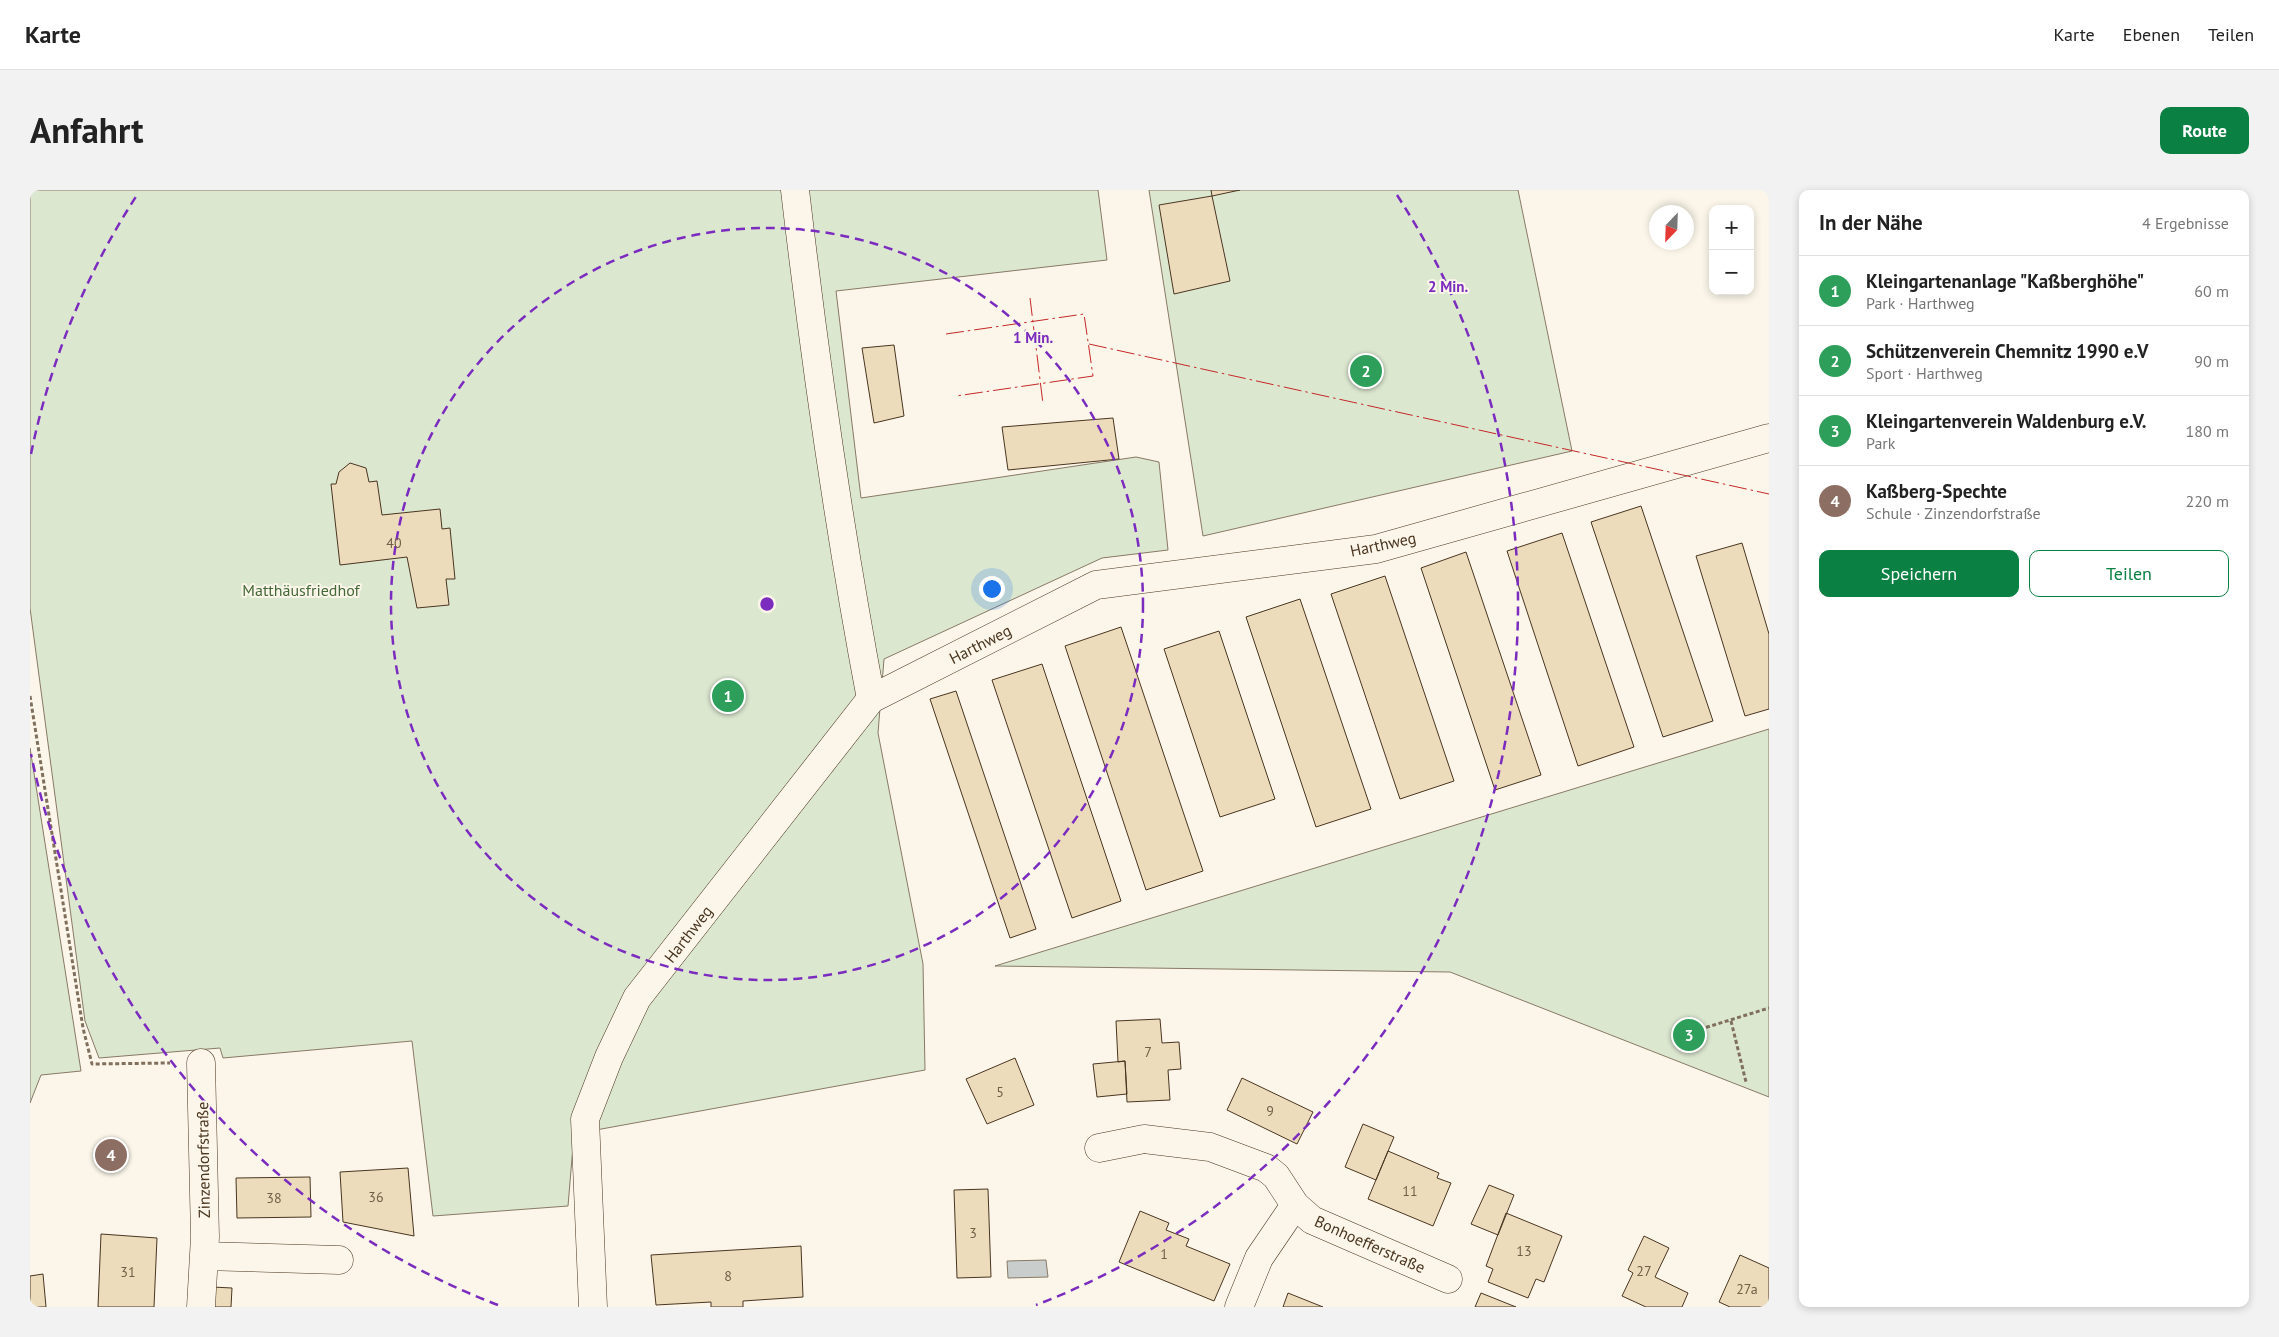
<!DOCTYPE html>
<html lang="de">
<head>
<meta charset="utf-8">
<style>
  :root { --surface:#fff; --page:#f2f2f2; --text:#222; --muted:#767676; --line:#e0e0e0; --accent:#0b8043 }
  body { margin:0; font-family:"PT Sans",sans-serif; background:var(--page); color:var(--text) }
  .controls { position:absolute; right:15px; top:15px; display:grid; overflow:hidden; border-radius:10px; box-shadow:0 2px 8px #0003 }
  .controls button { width:45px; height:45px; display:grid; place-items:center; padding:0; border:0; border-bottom:1px solid var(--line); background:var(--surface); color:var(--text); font:25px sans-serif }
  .compass { position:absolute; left:1619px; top:15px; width:45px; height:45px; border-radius:50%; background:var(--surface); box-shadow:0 2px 8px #0003; rotate:203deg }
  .you { position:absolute; left:961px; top:398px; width:18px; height:18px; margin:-12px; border:4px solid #fff; border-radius:50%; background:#1a73e8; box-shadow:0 0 0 8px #1a73e833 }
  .badge { display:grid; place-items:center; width:32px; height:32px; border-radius:50%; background:var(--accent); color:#fff; font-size:16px; font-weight:700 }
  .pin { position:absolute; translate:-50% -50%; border:2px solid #fff; box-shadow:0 1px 5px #0006 }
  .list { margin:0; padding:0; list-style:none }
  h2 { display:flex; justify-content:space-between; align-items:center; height:65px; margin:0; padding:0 20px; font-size:21px }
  h2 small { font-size:16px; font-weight:400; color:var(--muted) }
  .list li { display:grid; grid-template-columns:32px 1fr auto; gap:15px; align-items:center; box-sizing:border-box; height:70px; padding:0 20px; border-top:1px solid var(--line) }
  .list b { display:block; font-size:19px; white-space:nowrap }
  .list p { margin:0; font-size:16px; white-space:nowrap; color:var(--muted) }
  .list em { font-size:16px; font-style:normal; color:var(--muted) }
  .actions { display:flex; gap:10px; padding:15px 20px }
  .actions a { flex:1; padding:11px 0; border:1px solid var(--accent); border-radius:10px; text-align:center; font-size:18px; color:var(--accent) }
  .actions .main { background:var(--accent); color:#fff }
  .map { position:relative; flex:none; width:1739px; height:1117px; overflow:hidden; border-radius:10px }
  header { display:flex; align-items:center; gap:30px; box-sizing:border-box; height:70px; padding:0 25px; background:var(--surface); border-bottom:1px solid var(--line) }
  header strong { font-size:24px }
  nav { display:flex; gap:28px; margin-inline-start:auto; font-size:18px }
  .intro { display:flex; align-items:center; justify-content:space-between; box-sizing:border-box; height:120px; padding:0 30px }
  h1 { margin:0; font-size:35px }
  .button { padding:12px 22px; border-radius:10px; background:var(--accent); color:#fff; font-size:18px; font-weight:700 }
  main { display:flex; gap:30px; padding:0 30px }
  aside { flex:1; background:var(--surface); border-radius:10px; box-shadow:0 2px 8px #0003 }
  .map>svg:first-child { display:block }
</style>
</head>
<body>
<header>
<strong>Karte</strong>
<nav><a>Karte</a><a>Ebenen</a><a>Teilen</a></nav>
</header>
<div class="intro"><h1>Anfahrt</h1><a class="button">Route</a></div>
<main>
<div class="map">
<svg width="1739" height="1117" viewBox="0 0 1739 1117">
  <rect width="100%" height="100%" fill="#fbf6e9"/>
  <path fill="#dce7d0" stroke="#887966" d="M0,0H1068L1077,70L806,101L831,308L1106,267L1129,272L1138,360L1072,368L854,469L848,543L893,774L895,880L544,944L538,1016L403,1026L382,851L193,868L190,858L69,868L55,831L0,418Z
    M1119,0H1488L1542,261L1173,346Z
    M1739,539V907L1420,782L965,776Z
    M0,558L51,881L11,885L0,913Z"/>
  <path fill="#c9cecd" stroke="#887966" d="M1016,1070L1018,1087L978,1088L977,1071Z"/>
  <path fill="#ecdcbc" stroke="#4a3520" d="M1181,0H1210L1182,6Z
    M1182,6L1200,91L1144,104L1129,15Z
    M864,155L874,226L844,233L832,158Z
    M1083,228L1089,269L978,280L972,237Z
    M320,273L336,278L339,292L347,291L352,325L410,319L412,339L420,338L425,389H416L419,415L387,418L377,367L310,375L301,294H306L309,282Z
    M1611,316L1683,531L1633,547L1561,332Z
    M1532,343L1604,557L1548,576L1477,361Z
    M1712,353L1739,444V519L1715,526L1666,366Z
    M1436,362L1511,585L1465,600L1391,378Z
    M1355,386L1424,591L1370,609L1301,404Z
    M1270,409L1341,619L1286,637L1216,427Z
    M1091,437L1173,681L1116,700L1035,456Z
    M1189,441L1245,609L1190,627L1134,459Z
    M1012,474L1091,711L1042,728L962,490Z
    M926,501L1006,739L980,748L900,509Z
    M1130,829L1132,853L1149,852L1151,879L1138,880L1140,910L1097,912L1095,871L1088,872L1086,831Z
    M985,868L1004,915L957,934L936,889Z
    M1095,871L1097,904L1067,907L1063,874Z
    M1212,888L1283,922L1267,954L1197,920Z
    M1333,934L1364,947L1346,990L1315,977Z
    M1358,961L1409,983L1407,988L1421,993L1403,1036L1338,1009Z
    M378,978L384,1046L313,1032L310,982Z
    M280,987L281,1027L207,1028L206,988Z
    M1459,995L1484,1005L1468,1045L1441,1034Z
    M958,999L961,1087L927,1088L924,1000Z
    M1110,1021L1139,1033L1136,1040L1159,1049L1156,1056L1200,1074L1184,1111L1089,1072Z
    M1476,1023L1532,1046L1514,1092L1506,1089L1498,1108L1458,1092L1463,1079L1456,1076Z
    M71,1044L127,1048L124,1117H68Z
    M1614,1046L1639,1058L1625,1087L1658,1103L1652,1117H1616L1592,1106L1603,1083L1598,1080Z
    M771,1056L773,1107L713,1111V1117H681V1112L626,1115L621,1065Z
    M1710,1065L1739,1078V1117H1700L1689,1112Z
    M13,1084L16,1117H0V1086Z
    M182,1097L202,1098L201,1117H182Z
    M1258,1103L1293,1117H1253Z
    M1451,1103L1486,1117H1445Z"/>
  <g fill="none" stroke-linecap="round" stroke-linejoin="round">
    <g stroke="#4a3520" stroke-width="29">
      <path id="minor" d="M765,0C785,171 809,340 841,509
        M1069,958L1114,949L1180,957L1236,978L1246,986L1265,1015L1229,1068L1209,1117
        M1265,1015L1282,1030L1418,1089
        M174,1066L309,1070
        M171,1117L175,1047L171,873
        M563,1117L555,929L579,867L607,808L841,509L1066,395L1346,359L1739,248"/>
    </g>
    <path stroke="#7f6f5c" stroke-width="3" stroke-dasharray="4 2.5" stroke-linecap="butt" d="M0,506L53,838L62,874L140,873
      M1701,831L1716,892
      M1645,847L1739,818"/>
    <use href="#minor" stroke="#fbf6e9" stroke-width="28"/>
    <path stroke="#c62828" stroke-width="1" stroke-dasharray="18 4 2.5 4" stroke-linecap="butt" d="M1000,108L1013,214
      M916,144L1054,124L1063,186L926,206
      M1059,154L1739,304"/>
  </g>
  <g fill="none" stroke="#7b2cbf" stroke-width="2.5" stroke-dasharray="9 6">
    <circle cx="737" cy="414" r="376"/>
    <path d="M468 1115A751 751 0 0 1 1 564M1 264A751 751 0 0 1 107 5M1367 5A751 751 0 0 1 1006 1115"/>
  </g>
  <g text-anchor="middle" stroke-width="4" stroke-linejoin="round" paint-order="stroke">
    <g font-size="14" fill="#725f47">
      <text x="364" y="358">40</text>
      <text x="1118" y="867">7</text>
      <text x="970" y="907">5</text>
      <text x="1240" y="926">9</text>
      <text x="1380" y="1006">11</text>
      <text x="346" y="1012">36</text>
      <text x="244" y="1013">38</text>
      <text x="943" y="1048">3</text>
      <text x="1494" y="1066">13</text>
      <text x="1134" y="1069">1</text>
      <text x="1614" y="1086">27</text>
      <text x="98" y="1087">31</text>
      <text x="698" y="1091">8</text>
      <text x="1717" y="1104">27a</text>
    </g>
    <g font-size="16" fill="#4a3520" stroke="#fbf6e9">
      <text transform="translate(1353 354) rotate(-12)" y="6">Harthweg</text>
      <text transform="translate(950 454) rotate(-27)" y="6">Harthweg</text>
      <text transform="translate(658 744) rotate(-52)" y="6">Harthweg</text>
      <text transform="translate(173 970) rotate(-91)" y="6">Zinzendorfstraße</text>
      <text transform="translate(1340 1054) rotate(24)" y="6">Bonhoefferstraße</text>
    </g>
    <g font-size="16" fill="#436837" stroke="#fbf6e9">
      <text x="271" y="406">Matthäusfriedhof</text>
    </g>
  </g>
  <circle cx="737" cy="414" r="8" fill="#7b2cbf" stroke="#fbf6e9" stroke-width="2.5"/>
  <g font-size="15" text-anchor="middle" font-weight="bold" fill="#7b2cbf" stroke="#fbf6e9" stroke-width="4" stroke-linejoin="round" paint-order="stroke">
    <text x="1418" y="102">2 Min.</text>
    <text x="1003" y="153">1 Min.</text>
  </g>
</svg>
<div class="controls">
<button>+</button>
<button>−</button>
</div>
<svg class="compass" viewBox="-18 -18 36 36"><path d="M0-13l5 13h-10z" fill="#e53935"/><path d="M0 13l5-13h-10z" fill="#767676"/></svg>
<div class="you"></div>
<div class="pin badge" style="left:698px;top:506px;background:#2e9e5b">1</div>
<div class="pin badge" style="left:1336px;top:181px;background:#2e9e5b">2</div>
<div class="pin badge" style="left:1659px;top:845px;background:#2e9e5b">3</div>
<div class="pin badge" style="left:81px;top:965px;background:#8d6e63">4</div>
</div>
<aside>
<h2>In der Nähe<small>4 Ergebnisse</small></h2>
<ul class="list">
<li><span class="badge" style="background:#2e9e5b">1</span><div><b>Kleingartenanlage &quot;Kaßberghöhe&quot;</b><p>Park · Harthweg</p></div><em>60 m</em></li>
<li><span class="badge" style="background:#2e9e5b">2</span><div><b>Schützenverein Chemnitz 1990 e.V</b><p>Sport · Harthweg</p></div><em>90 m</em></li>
<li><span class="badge" style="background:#2e9e5b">3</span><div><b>Kleingartenverein Waldenburg e.V.</b><p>Park</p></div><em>180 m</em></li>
<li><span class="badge" style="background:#8d6e63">4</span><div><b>Kaßberg-Spechte</b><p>Schule · Zinzendorfstraße</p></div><em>220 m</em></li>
</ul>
<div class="actions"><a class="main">Speichern</a><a>Teilen</a></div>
</aside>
</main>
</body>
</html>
